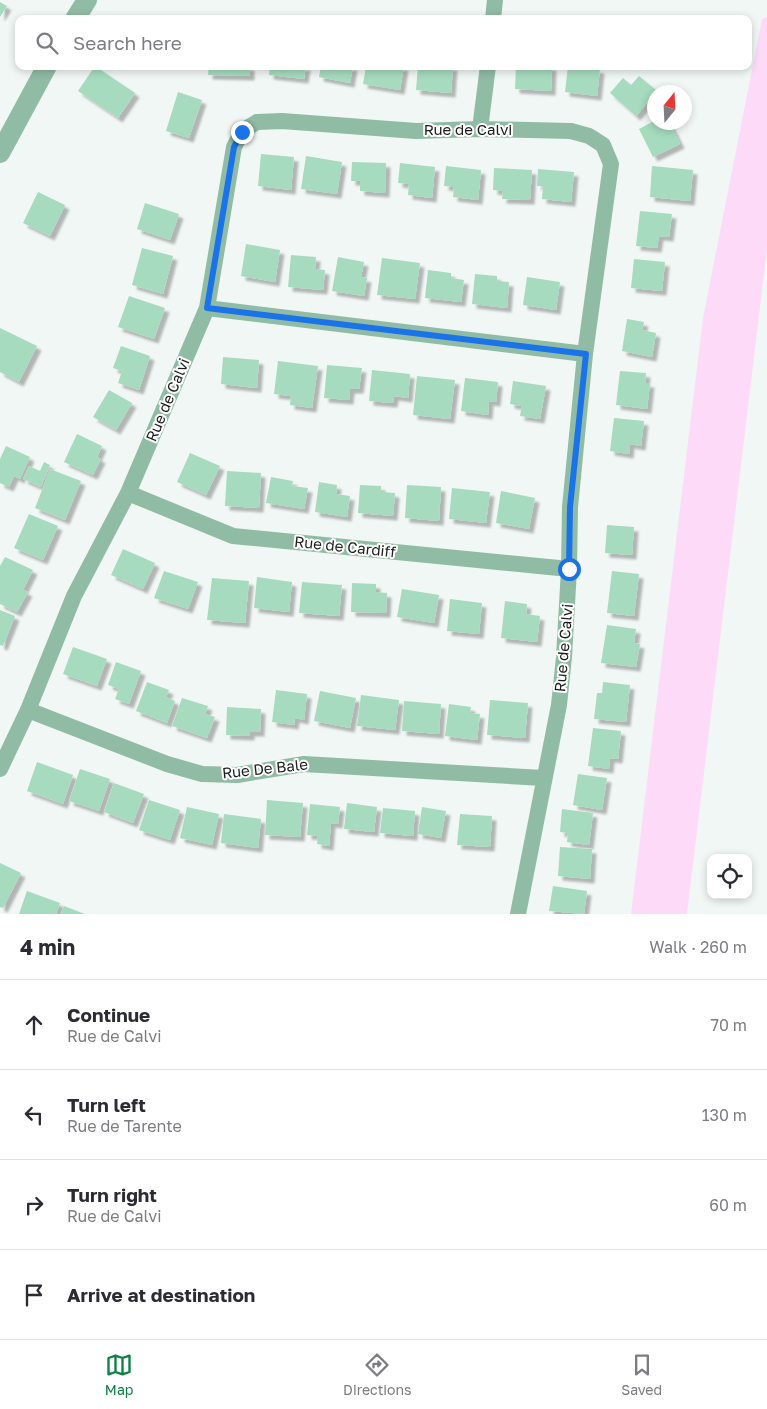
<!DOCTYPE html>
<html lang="en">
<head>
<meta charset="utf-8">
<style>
  :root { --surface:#fff; --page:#f2f2f3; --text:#2b2b33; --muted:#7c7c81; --line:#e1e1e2; --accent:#0b8043 }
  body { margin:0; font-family:"Golos Text",sans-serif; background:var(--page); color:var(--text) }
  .controls { position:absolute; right:15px; bottom:15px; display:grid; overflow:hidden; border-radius:10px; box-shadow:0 2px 8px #0003 }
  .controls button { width:45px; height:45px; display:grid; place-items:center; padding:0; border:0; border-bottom:1px solid var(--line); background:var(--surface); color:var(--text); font:25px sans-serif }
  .compass { position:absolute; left:647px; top:85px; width:45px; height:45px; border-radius:50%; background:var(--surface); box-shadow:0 2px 8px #0003; rotate:18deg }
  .stop { position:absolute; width:15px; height:15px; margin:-11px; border:4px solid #1a73e8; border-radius:50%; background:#fff }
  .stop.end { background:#1a73e8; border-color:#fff; box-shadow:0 1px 5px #0008 }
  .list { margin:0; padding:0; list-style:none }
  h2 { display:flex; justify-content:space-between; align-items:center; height:65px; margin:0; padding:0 20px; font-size:21px }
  h2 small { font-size:16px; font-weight:400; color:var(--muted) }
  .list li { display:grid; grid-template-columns:32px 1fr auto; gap:15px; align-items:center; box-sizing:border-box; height:90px; padding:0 20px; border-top:1px solid var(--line) }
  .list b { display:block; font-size:19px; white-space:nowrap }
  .list p { margin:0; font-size:16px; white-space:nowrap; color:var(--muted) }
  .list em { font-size:16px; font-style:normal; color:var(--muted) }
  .icon { flex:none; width:28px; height:28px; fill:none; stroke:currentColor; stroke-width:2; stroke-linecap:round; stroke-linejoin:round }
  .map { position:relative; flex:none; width:767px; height:914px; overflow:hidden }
  .search { position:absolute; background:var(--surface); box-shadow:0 2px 8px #0003; left:15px; right:15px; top:15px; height:55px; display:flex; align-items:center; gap:12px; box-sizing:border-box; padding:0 18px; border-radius:10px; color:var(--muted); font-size:19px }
  .sheet { height:425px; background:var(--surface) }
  nav { display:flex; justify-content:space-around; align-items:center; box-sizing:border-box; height:70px; border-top:1px solid var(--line); background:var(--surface); font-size:14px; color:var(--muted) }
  nav a { display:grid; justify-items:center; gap:2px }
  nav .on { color:var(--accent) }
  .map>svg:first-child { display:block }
</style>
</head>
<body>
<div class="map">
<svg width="767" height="914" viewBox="0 0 767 914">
  <defs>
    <filter id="shadow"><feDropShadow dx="4.5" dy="4.5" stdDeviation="1" flood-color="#0004"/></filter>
  </defs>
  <rect width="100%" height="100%" fill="#f1f7f4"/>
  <path fill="#fddbf8" d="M767,17V249L687,914H631L703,318L762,19Z"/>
  <path fill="#a6dbbf" filter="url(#shadow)" d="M0,2L7,6L0,17Z
    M95,66L135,93L118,118L78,91Z
    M209,66H250V76L208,75Z
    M270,66H306L304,79L269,75Z
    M321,66H353L350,83L319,77Z
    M366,66H404L400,90L363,84Z
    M418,66H453L451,93L416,90Z
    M516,66H552L551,91L515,89Z
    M568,66L600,69L597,96L565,92Z
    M639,76L657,91L636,116L610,93L623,78L631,85Z
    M178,92L202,100L189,138L166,131Z
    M654,121V122H669L680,144L653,157L639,129Z
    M261,154L294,157L291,190L258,186Z
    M306,156L342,162L337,194L301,189Z
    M352,162L386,163L385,193L360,191V181H351Z
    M400,163L435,167L432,198L408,195L409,184L398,183Z
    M446,166L481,170L478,200L453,197L454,187L444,186Z
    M652,166L693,170L690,201L650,197Z
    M494,168L532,170L530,200L502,199L503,191L493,190Z
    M538,169L574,172L571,202L542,199L543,186H537Z
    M38,192L65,205L50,236L23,223Z
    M145,203L179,214L170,240L137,229Z
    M640,211L672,214L669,237L659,236L657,248L636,246Z
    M246,244L280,250L275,282L241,276Z
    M142,248L173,256L163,294L132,285Z
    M291,255L316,257L315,269L325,270L323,290L288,287Z
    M338,257L364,262L361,277L367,278L364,296L332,291Z
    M382,258L420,263L415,299L377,295Z
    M634,259L665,262L662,291L631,288Z
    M428,270L451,273V278L464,280L461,302L425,298Z
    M475,274L497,276V281L509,282L507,308L472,304Z
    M527,277L560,282L556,310L523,305Z
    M129,296L165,308L154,339L118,327Z
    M627,319L644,322L642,330L656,333L652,357L622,351Z
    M0,328L37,346L19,382L0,372Z
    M121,346L150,356L139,390L118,383L122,371L113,368Z
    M223,357L259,360L257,388L221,384Z
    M278,361L318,366L312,408L290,405L291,396L274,394Z
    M327,365L362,368L359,389H350L349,400L324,398Z
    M372,370L410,374L408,398L394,396L393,403L369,401Z
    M620,371L646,373L645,383H650L647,409L616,405Z
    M417,376L455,380L450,419L413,415Z
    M465,378L498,382L496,402L489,401L488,415L461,411Z
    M513,381L546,386L540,419L520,416L522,406L510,404Z
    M109,390L132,403L116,430L93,417Z
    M614,418L644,421L641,446L630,444L629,454L610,451Z
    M77,434L102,446L97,457L101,459L93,475L64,462Z
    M6,446L30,457L20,479L14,476L9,487L0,483V459Z
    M190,453L220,466L206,495L177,482Z
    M44,462L50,465L41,487L23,479L29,466L40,471Z
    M50,469L81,481L65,520L35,508Z
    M227,471L261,473L259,508L225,506Z
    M271,477L293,481L292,486L308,488L304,509L266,503Z
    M319,482L337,485L336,494L350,496L347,517L315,512Z
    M360,485L381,486V492L395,493L393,516L358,513Z
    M407,485L441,487L439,521L405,518Z
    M452,488L490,492L486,523L449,519Z
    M501,491L535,498L529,529L496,523Z
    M29,514L58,526L43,560L14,548Z
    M607,525L634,527L632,555L605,553Z
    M123,549L155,563L143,589L111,575Z
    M5,557L33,570L23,590L28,592L17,612L0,604V566Z
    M164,571L198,582L188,609L154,598Z
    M612,571L639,574L634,616L607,613Z
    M257,577L292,582L289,612L254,608Z
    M212,578L249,581L245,623L207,620Z
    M302,582L342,585L339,616L299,613Z
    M352,583L376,584V592L387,593L386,613L351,612Z
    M402,589L439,595L434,623L397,617Z
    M450,599L482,603L479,634L447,631Z
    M505,601L527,604L526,614L540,616L537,642L501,638Z
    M0,610L15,616L3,646L0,645Z
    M607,625L636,629L634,643L640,644L636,667L601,663Z
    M73,647L107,659L97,686L63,674Z
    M116,662L141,671L129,704L115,699L119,689L108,685Z
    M147,682L169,690L166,697L175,701L167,723L136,711Z
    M603,682L630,685L626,722L594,719L597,693H602Z
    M276,690L307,694L304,720L295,718L294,725L272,722Z
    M320,691L356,698L350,728L314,721Z
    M361,695L399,700L395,730L357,726Z
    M182,698L208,706L205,714L215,717L207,738L172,726Z
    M490,700L528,703L525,738L487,735Z
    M404,701L441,704L439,734L402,731Z
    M449,704L471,707L470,713L480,714L477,740L445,736Z
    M227,707L261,709L260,732H250V736L226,735Z
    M593,728L621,731L618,759L610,758L609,769L588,766Z
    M37,762L73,775L63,804L27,791Z
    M80,769L110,779L99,811L69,801Z
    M578,774L607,778L602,810L573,805Z
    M114,783L144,794L133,823L104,812Z
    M149,800L180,810L170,840L139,830Z
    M267,800L303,803L300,837L265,835Z
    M347,803L377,807L374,832L344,829Z
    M310,804L340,807L338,824L331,823L329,846L317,844L318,836L307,835Z
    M187,807L219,814L212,845L180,838Z
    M422,807L446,811L441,838L418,834Z
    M383,808L415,811L413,836L380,833Z
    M562,809L593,813L589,845L567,842L568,833L560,832Z
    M224,814L261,819L258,848L221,843Z
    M460,814L492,816L490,847L457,845Z
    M560,847L592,849L590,879L558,876Z
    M0,863L21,873L3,908L0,907Z
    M553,886L587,891L584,914L549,911Z
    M27,891L60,903L56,914H19Z
    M64,906L85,914H61Z"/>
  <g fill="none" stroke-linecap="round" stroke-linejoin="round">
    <path stroke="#90bba4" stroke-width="16" d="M493,19L495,0
      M480,129L488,66
      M207,308L585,354
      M128,493L233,536L569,569
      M28,710L167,764L202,774L237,775L304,764L543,778
      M0,769L28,710L74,596L128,493L207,308L234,147L242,131L257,122L282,121L416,131L480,129L571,131L589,136L603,145L611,164L585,354L570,507L569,569L564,657L559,705L518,914"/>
    <path stroke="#90bba4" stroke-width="20" d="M75,19L87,0
      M0,153L47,66"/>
  </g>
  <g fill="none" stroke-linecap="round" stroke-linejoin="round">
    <path stroke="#1a73e8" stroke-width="6" d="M242,132L234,147L207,308L586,354L570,507L569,569"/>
  </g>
  <g text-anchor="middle" stroke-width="4" stroke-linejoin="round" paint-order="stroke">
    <g font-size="15" fill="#1a1c1b" stroke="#fff">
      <text x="468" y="135">Rue de Calvi</text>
      <text transform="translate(168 400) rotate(-67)" y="5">Rue de Calvi</text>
      <text transform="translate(345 547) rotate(6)" y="5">Rue de Cardiff</text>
      <text transform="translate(564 648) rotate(-85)" y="5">Rue de Calvi</text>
      <text transform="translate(265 769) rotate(-6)" y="5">Rue De Bale</text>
    </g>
  </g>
</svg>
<div class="controls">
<button><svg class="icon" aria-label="locate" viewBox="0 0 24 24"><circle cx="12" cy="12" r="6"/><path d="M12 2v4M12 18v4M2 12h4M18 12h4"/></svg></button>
</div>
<svg class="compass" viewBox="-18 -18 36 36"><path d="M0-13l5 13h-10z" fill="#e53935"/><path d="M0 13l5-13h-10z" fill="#7c7c81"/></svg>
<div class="stop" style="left:569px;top:569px"></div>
<div class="stop end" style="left:242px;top:132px"></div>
<div class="search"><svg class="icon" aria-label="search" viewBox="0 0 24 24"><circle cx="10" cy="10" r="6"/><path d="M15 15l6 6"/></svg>Search here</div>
</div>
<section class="sheet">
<h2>4 min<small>Walk · 260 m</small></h2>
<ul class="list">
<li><svg class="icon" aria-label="ahead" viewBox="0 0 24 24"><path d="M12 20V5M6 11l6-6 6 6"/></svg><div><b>Continue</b><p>Rue de Calvi</p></div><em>70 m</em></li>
<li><svg class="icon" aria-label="left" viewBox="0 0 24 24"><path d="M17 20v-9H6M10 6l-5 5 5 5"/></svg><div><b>Turn left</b><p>Rue de Tarente</p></div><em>130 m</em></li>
<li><svg class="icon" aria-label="right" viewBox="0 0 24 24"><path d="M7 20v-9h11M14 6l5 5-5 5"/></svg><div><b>Turn right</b><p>Rue de Calvi</p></div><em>60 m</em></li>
<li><svg class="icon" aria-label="arrive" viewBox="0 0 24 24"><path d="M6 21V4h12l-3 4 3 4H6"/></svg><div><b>Arrive at destination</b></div></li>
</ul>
</section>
<nav>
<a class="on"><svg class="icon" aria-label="map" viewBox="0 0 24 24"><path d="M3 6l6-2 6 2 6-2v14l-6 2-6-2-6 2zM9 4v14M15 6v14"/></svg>Map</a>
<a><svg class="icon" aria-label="directions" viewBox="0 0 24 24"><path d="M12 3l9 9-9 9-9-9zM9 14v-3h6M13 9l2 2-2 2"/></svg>Directions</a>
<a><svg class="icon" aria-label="saved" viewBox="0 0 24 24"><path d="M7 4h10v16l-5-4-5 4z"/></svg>Saved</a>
</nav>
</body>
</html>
